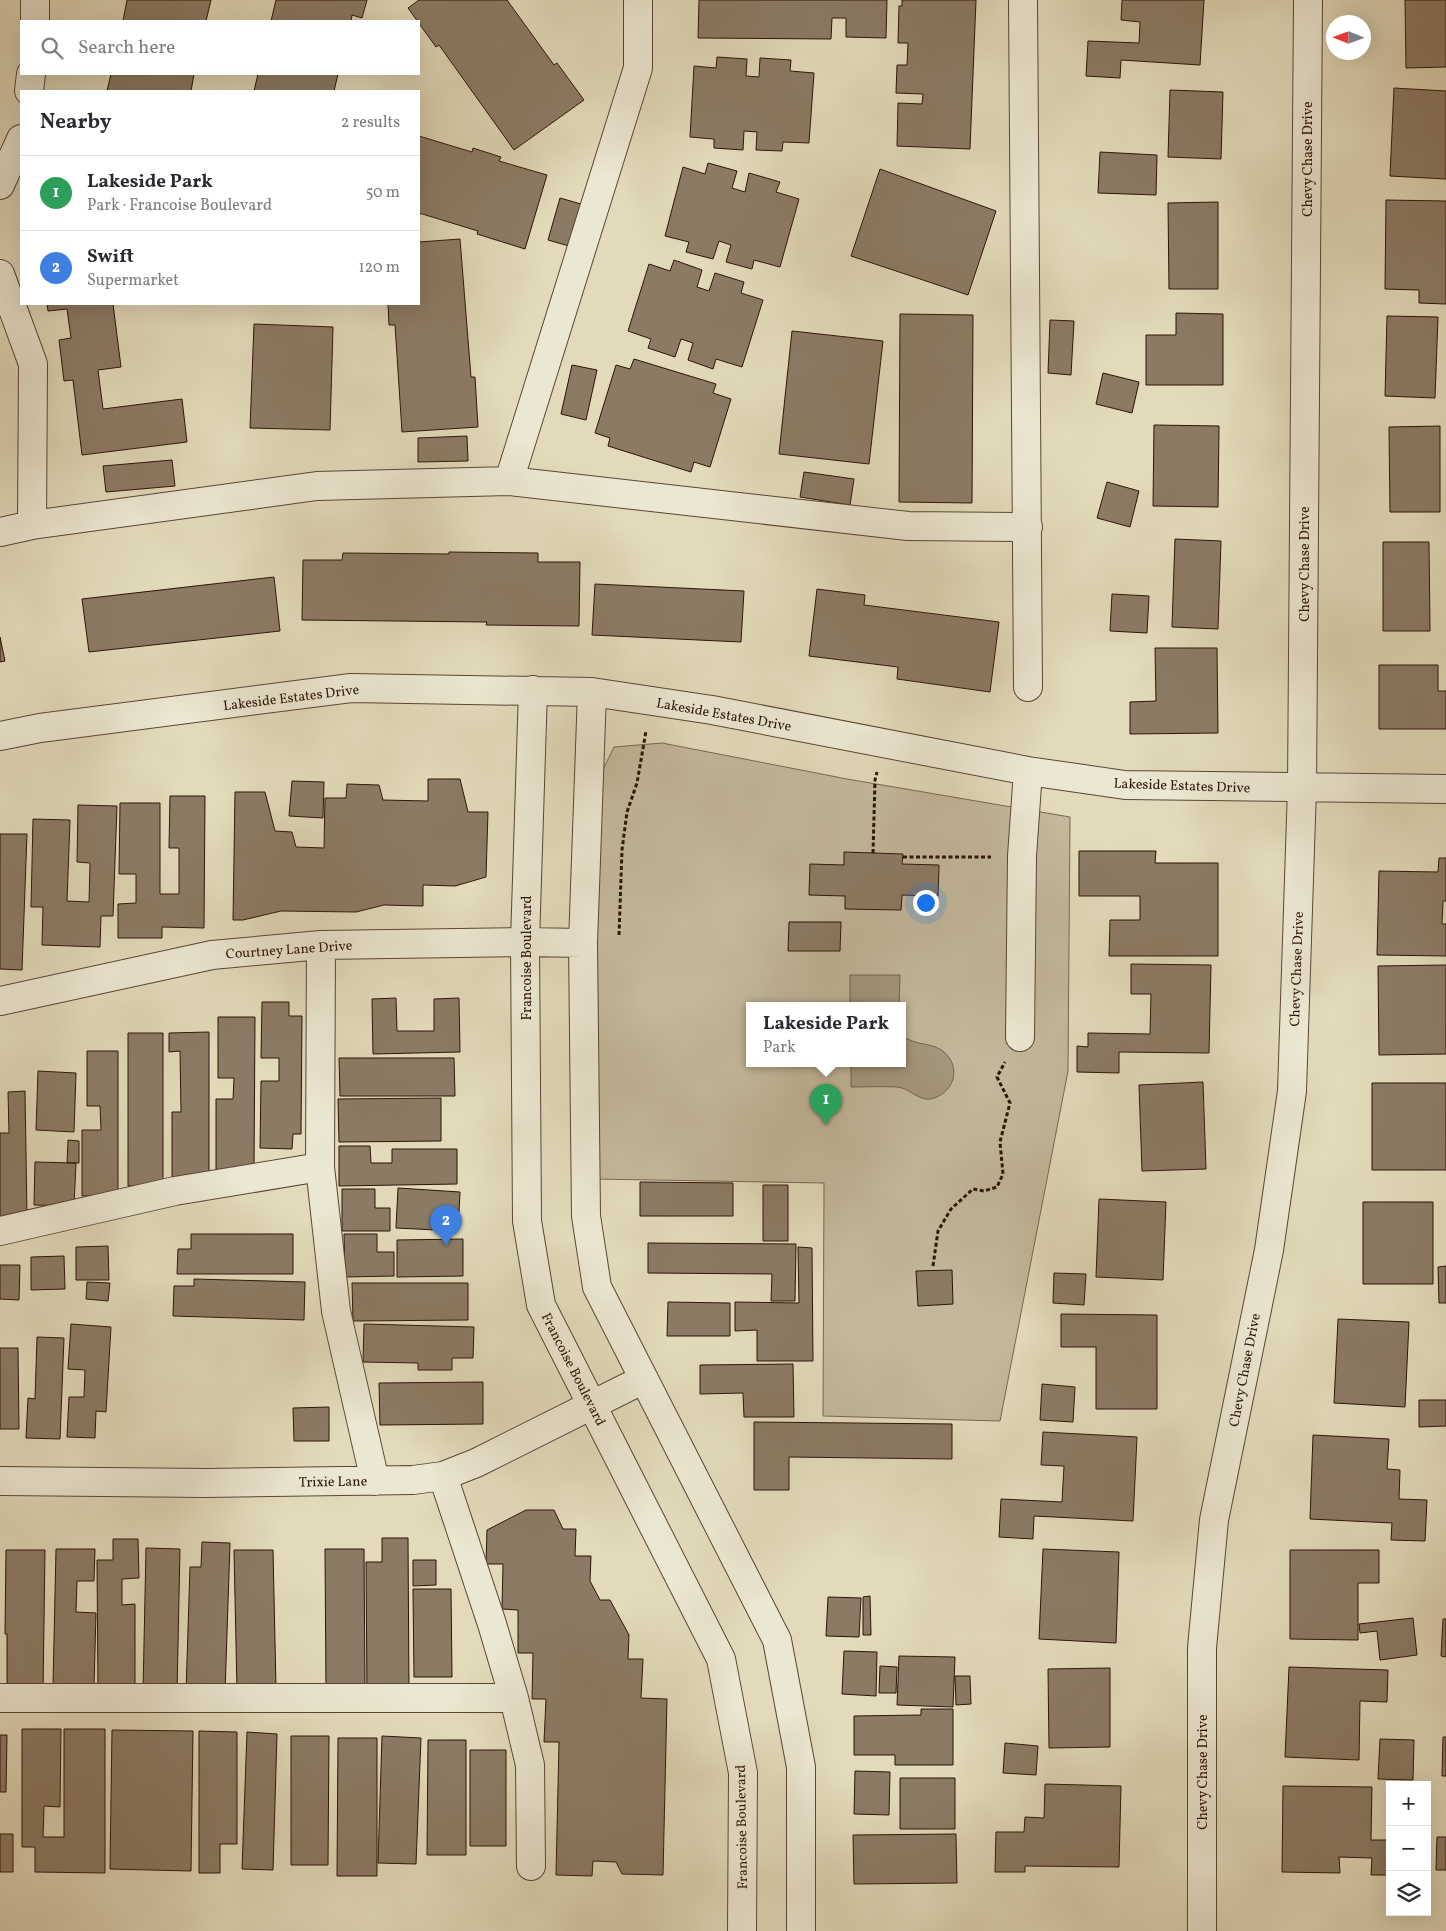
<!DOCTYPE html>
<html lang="en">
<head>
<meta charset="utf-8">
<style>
  :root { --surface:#fff; --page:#f2f2f3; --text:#2b2b33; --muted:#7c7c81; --line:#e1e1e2; --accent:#0b8043 }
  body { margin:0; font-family:Vollkorn,serif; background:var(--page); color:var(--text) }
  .controls { position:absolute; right:15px; bottom:15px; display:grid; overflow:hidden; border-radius:0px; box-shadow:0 5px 20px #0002 }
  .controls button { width:45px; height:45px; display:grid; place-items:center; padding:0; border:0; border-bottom:1px solid var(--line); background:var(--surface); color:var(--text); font:25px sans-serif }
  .compass { position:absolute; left:1326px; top:15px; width:45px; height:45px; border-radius:50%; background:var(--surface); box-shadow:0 5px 20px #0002; rotate:271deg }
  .you { position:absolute; left:925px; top:902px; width:18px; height:18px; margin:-12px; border:4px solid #fff; border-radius:50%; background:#1a73e8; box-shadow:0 0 0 8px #1a73e833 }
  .badge { display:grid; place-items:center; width:32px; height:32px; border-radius:50%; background:var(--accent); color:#fff; font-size:16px; font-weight:700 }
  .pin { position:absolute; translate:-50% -41px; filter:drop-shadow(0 1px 2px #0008) }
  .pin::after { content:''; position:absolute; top:26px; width:18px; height:15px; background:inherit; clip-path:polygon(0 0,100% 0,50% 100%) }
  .popup { position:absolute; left:746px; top:1002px; width:160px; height:65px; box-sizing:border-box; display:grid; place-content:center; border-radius:0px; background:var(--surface); filter:drop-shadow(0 1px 4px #0005); font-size:16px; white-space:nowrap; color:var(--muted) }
  .popup b { font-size:19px; color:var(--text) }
  .popup::after { content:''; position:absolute; left:50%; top:100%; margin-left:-10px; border:10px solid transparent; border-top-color:var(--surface) }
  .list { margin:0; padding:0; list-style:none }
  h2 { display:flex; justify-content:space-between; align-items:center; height:65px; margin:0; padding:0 20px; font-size:21px }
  h2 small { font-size:16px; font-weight:400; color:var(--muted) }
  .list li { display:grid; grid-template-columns:32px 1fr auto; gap:15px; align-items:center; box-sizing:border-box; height:75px; padding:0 20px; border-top:1px solid var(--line) }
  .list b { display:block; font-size:19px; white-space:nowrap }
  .list p { margin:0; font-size:16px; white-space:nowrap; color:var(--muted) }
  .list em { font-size:16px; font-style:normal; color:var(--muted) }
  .icon { flex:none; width:28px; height:28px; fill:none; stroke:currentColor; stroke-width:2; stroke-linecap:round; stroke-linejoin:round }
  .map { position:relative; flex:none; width:1446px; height:1931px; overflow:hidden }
  .search { position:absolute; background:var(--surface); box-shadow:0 5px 20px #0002; left:20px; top:20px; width:400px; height:55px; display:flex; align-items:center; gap:12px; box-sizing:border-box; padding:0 18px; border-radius:0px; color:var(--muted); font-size:19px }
  .panel { position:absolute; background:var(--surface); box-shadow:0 5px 20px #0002; left:20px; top:90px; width:400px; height:215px; border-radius:0px }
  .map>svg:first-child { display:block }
</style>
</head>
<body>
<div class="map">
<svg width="1446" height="1931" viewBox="0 0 1446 1931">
  <rect width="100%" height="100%" fill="#e2daba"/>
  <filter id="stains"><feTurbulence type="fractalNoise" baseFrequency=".004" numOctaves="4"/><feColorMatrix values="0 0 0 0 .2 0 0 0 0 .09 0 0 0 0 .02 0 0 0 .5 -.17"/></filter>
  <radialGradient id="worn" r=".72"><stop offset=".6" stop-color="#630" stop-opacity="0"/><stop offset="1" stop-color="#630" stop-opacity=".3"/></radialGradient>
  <path fill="#c3b89c" stroke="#786652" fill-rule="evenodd" d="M662,743L847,779L1070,817L1068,1071L1000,1421L823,1416L824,1183L595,1179L596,784L614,747ZM750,1006H902V1064H750Z"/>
  <path fill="#a4977d" stroke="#74634e" d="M850,975H900L899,1006H850Z
    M902,1035C914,1047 935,1041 946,1054C953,1061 955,1069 953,1079C951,1085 948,1090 942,1094C922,1108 914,1089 897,1087C881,1086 866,1087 851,1087V1064H902Z"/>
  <path fill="#8b7b65" stroke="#2d1408" d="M127,0H211L206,21H123Z
    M276,0H367L362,18L352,15L351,21H271Z
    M419,0H507L554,65L557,63L584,100L514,150L439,45L436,47L408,8Z
    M699,0H887L886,38L846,37V18H832L831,39L698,38Z
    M902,0H976L970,149L897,146L898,103L922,104L923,94L896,93L897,65H907L908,43H898L899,6H902Z
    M1122,0H1204L1200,65L1121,60L1120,78L1086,76L1088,41L1139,43L1140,22L1121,20Z
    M1405,0H1446V67L1406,68Z
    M717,57L747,59L746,76L759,77L760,58L791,60L790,71L814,73L809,143L783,142L782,151L756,150L757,132L744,131L743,150L714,148V139L690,137L694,66L716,68Z
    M111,74H194L191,91H107Z
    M258,74H338L334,91H254Z
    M1394,88L1446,91V179L1390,176Z
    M1170,90L1223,92L1221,159L1168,157Z
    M419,136L472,152L473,148L501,157L499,161L547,175L525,249L477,234L478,231L419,213Z
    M1100,152L1157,155L1156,195L1098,193Z
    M708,163L737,171L732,188L745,192L749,173L780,182L776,192L799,199L780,267L754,260L752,269L726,262L731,245L719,241L713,259L686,252L689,242L665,236L683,167L705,174Z
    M880,169L996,211L968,295L851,256Z
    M560,198L581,204L569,246L548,240Z
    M1386,200L1446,201V304L1419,303V290L1385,289Z
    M1218,202V289H1169L1168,203Z
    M460,239L471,377H475L478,427L402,432L395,325H389L388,304H419V242Z
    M674,260L702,270L697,287L709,291L715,273L744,282L741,293L763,300L742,367L716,359L713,369L688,360L693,343L681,339L675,357L648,348L651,339L628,331L649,264L670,271Z
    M47,304H113L121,367L98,370L103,409L182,399L187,442L82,455L73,380L64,381L59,340L71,338L67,309L48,311Z
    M1176,313L1223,314V385H1146V335H1176Z
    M900,314L973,315L972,503L899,502Z
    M1387,316L1438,317L1435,398L1385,396Z
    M1050,320L1074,321L1071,375L1048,373Z
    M254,324L333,327L330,430L250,428Z
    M792,331L883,341L869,464L779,454Z
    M634,359L716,384L713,393L731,399L710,467L694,462L691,472L608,446L610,438L595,433L616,365L630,369Z
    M572,365L597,370L586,420L561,414Z
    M1103,373L1139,382L1132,413L1096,404Z
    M1154,425L1219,426L1218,507L1153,506Z
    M1440,426V512H1390L1389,427Z
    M467,436L468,461L418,462V438Z
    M172,460L175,486L106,492L103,466Z
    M804,472L854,479L850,505L800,497Z
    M1107,482L1139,491L1130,527L1097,518Z
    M1175,539L1221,541L1218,629L1172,627Z
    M1383,542H1429L1430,631H1383Z
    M449,552L538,553V562H580L579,626L486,625L487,622L302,620L303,560H342L343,553L449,554Z
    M274,577L280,631L89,652L82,599Z
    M595,584L744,591L741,642L592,635Z
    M817,589L865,595L864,605L999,622L990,692L897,679L898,667L809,656Z
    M1112,594L1149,596L1147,633L1110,631Z
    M0,637L5,661L0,662Z
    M1155,648H1217L1218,733L1130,734V702L1156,701Z
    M1379,665H1438V691H1446V729H1379Z
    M428,779H460L468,812H488L486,877L455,886L423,885V906L384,905L356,912L281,911L243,920H233L235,792H265L275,831L292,832L296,847L324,848L325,798H346L347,784L379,785L383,800L428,801Z
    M292,781L324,782L323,818L289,816Z
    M170,796H205L204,928L162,927V938H118V904L136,903V874H119L120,803H160V894H179V848H169Z
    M78,805L117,806L113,916H101L100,947L42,945L43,907H31L33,819L70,820L67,901L89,902L90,863L77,862Z
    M0,834H27L22,970L0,969Z
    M1079,851H1156L1155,863H1218V956H1109L1110,920H1140V896H1079Z
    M844,852L903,854L902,864L939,865L938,896L902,895L901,910L845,909V896L809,895L810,864L844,865Z
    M1439,858H1446V901H1443L1442,924H1446V956L1377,955L1379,871L1438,872Z
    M789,922H841L840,951H788Z
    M1131,964L1211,965L1209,1053L1119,1052V1073L1077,1072V1046L1088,1047V1033L1150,1034L1151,994H1131Z
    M1446,965V1054L1379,1055L1378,966Z
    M396,998L397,1031H434V999L459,998L460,1052L373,1054L372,999Z
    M262,1002H289V1016H302L301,1134H293L292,1149L260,1148L261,1081H279V1058H261Z
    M218,1017H255L254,1170H216V1099H233L234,1078H218Z
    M209,1032V1178H172V1112H181L180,1051L169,1052V1033Z
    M128,1033H163V1186H128Z
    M87,1051H118V1196H82V1130H101L100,1106H87Z
    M339,1058H454L455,1096H340Z
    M38,1071L76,1073L74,1132L36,1130Z
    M1203,1082L1206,1169L1142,1171L1139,1085Z
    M1372,1083H1446V1170H1372Z
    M25,1091L27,1216L0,1217V1133H9L8,1092Z
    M441,1098V1141L339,1142L338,1099Z
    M68,1140L79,1141V1163H67Z
    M339,1146H370L371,1163H392V1149H457V1184L339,1186Z
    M35,1162L76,1163L74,1206L34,1205Z
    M640,1182L733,1183V1216H640Z
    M763,1185H788V1241H763Z
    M398,1188L460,1192L458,1231L396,1228Z
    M342,1189H375V1208H390V1231H342Z
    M1099,1199L1166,1202L1163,1280L1096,1277Z
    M1363,1202H1433V1284H1363Z
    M191,1234H293V1274H177L178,1249H191Z
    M344,1234H377V1252H394V1276L345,1277Z
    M463,1239V1276L397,1277V1240Z
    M648,1243L796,1244L795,1301H771L772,1274L648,1273Z
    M108,1246L109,1280H76V1247Z
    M798,1247L812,1248L813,1361H757V1330L735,1331V1302L799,1303Z
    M64,1256L65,1289L31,1290V1257Z
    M0,1265H20L19,1300L0,1299Z
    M1446,1266V1303H1439L1438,1267Z
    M952,1270L953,1304L918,1306L916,1271Z
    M1054,1273L1086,1274L1084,1305L1053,1303Z
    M194,1279L305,1282L304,1320L173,1316L174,1286H194Z
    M87,1282L110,1283L108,1301L86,1299Z
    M352,1283H468V1320L353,1321Z
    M668,1302L730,1303V1336H667Z
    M1061,1314L1157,1315V1409H1096V1347H1061Z
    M1338,1319L1409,1322L1405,1407L1334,1403Z
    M71,1324L111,1327L106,1412L96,1411L95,1438L67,1437L69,1397H84L85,1370L68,1369Z
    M364,1324L474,1327L473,1358H452V1370H418V1363L363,1362Z
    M37,1337L64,1338L60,1439L26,1438L28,1398L35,1399Z
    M0,1348H18L19,1429H0Z
    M793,1364L794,1417H744L743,1393L700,1394V1365Z
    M483,1382V1424L380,1425L379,1383Z
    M1042,1384L1075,1387L1073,1422L1040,1420Z
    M1419,1400H1446V1426L1419,1427Z
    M329,1407V1441H294L293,1408Z
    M754,1422L952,1424V1459L789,1457V1490H754Z
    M1043,1432L1137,1437L1133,1521L1034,1516L1033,1539L999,1537L1001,1499L1062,1502L1064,1466L1041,1465Z
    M1313,1435L1389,1439L1387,1469L1400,1470L1399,1499L1427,1500L1425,1541L1391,1540L1392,1523L1310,1519Z
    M526,1510H554L563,1529H576L575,1556H591L590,1581L600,1600H610L629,1635L628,1659H643L641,1698L667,1699L663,1875L622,1874L616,1862L593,1861L592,1876L556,1875L559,1742H544L546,1699H532L533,1653H518V1610L502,1609L503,1564H486L487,1530Z
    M382,1538H408L409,1695H367L366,1562H382Z
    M113,1539H138L139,1578L122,1579V1605L135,1604V1692L98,1691L97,1560H113Z
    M202,1542L230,1543L225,1693L186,1692L190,1567H201Z
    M146,1548L180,1549L177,1693L143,1692Z
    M56,1549H95L94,1581H77L76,1612L96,1613L94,1686L53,1685Z
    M325,1549H364L365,1689L326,1690Z
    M1043,1549L1119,1552L1116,1643L1039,1639Z
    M6,1550H45L43,1692L7,1691V1634H5Z
    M234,1550H273L276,1689L237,1690Z
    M1290,1550H1379V1583H1358V1640L1290,1639Z
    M413,1560H436V1585L413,1586Z
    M413,1589H451L452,1677H414Z
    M870,1596L871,1635H863V1597Z
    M828,1597L861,1598L859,1637L826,1636Z
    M1413,1618L1417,1655L1380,1660L1377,1631L1360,1633L1359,1624Z
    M1443,1619H1446V1657L1441,1656Z
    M844,1651L877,1652L876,1696L842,1694Z
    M899,1656L955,1657L953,1707L897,1705Z
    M880,1666L897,1667L896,1693H879Z
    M1289,1667L1388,1670L1387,1702L1360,1701L1359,1760L1285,1757Z
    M1110,1668V1747L1049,1748L1048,1669Z
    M955,1676H970L971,1704L956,1705Z
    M921,1709H953V1765H895V1755H854V1716L921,1715Z
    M22,1729H61L60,1807L44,1806L43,1837H64V1729H105V1873L35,1872V1847H22Z
    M112,1730L193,1731L191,1871L110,1869Z
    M199,1731L237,1732V1844H220V1873H199Z
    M247,1732L277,1734L273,1870L242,1869Z
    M0,1735H7L6,1792H0Z
    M291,1736H329L328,1865H291Z
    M382,1736L421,1738L416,1864L378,1863Z
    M1443,1737H1446V1776H1442Z
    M338,1738H377V1876H337Z
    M1380,1739L1414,1740L1413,1780L1378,1779Z
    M428,1740H466V1855H427Z
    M1005,1743L1038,1746L1036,1775L1003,1773Z
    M470,1750H506V1846H470Z
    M855,1771L890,1772L889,1815L854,1814Z
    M900,1778H955V1829H900Z
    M1045,1784L1121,1786L1119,1867L1025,1866V1872H995L996,1832H1024L1025,1817L1044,1818Z
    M1283,1786L1372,1787L1371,1840H1390V1875H1371L1372,1858L1339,1857L1340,1873L1282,1872Z
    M0,1834H13V1872H0Z
    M956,1834L957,1883L854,1884L853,1835Z
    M1437,1837H1446V1870H1436Z"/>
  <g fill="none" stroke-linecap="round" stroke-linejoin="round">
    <g stroke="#5a4634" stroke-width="30">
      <path id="minor" d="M1023,0L1028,687
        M35,21V0
        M29,91L31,74
        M0,185L21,139
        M0,274L33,364L32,525
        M509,481L638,68V0
        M0,532L32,525L317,486L509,481L908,526L1028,527
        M533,690L525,942L527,1221L541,1305L721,1659L743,1773L742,1931
        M592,692L583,943L586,1216L597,1287L777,1640L801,1767V1931
        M0,736L40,728L351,688L592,692L712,710L1028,771L1125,785L1446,789
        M321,945L320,1167L336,1311L375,1481
        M0,1001L212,955L321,945L525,942L583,943
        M1020,1037L1022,856L1028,771
        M0,1231L175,1191L320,1167
        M443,1476L492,1624L514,1698L530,1765L531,1866
        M0,1481L206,1483L413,1480L443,1476L476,1463L644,1379
        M0,1698H514
        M1202,1931V1648L1214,1520L1269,1250L1292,1091L1302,788L1308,0"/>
    </g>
    <path stroke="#2d1408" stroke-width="3" stroke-dasharray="4 2.5" stroke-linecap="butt" d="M873,853L875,780L877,772
      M903,857H991
      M619,935L622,850L627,812L637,783L646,731
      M933,1266L938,1231L951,1209L973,1189L984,1191L997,1187L1003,1174L1000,1142L1010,1103L997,1077L1005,1062"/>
    <use href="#minor" stroke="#ece7d2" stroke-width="28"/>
  </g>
  <g text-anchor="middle" stroke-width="4" stroke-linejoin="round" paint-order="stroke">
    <g font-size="14" fill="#2d1408" stroke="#ece7d2">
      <text transform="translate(1307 159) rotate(-90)" y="5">Chevy Chase Drive</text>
      <text transform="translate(1304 564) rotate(-90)" y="5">Chevy Chase Drive</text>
      <text transform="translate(291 697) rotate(-7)" y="5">Lakeside Estates Drive</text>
      <text transform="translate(724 714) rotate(10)" y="5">Lakeside Estates Drive</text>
      <text transform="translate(1182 785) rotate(2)" y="5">Lakeside Estates Drive</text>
      <text transform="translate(289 949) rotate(-4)" y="5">Courtney Lane Drive</text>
      <text transform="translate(526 958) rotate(-90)" y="5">Francoise Boulevard</text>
      <text transform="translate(1296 969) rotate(-88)" y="5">Chevy Chase Drive</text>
      <text transform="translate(574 1369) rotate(63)" y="5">Francoise Boulevard</text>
      <text transform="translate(1244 1370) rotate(-79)" y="5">Chevy Chase Drive</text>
      <text transform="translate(333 1481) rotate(-1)" y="5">Trixie Lane</text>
      <text transform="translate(1202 1772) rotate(-90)" y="5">Chevy Chase Drive</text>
      <text transform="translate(741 1827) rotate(-91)" y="5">Francoise Boulevard</text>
    </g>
  </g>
  <rect width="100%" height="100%" filter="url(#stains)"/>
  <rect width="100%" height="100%" fill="url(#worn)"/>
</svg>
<div class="controls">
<button>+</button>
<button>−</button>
<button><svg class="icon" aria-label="layers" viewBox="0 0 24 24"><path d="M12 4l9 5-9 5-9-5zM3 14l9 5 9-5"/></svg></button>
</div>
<svg class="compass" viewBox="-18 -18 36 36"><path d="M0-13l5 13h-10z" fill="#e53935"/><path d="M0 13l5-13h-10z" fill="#7c7c81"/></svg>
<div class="you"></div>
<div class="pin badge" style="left:826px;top:1125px;background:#2e9e5b">1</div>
<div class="popup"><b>Lakeside Park</b>Park</div>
<div class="pin badge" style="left:446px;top:1246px;background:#3f7fe0">2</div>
<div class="search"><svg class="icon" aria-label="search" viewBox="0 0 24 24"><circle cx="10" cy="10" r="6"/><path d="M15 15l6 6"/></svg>Search here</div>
<section class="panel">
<h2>Nearby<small>2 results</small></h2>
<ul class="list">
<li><span class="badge" style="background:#2e9e5b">1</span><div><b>Lakeside Park</b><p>Park · Francoise Boulevard</p></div><em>50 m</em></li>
<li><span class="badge" style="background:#3f7fe0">2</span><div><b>Swift</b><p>Supermarket</p></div><em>120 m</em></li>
</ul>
</section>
</div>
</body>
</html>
